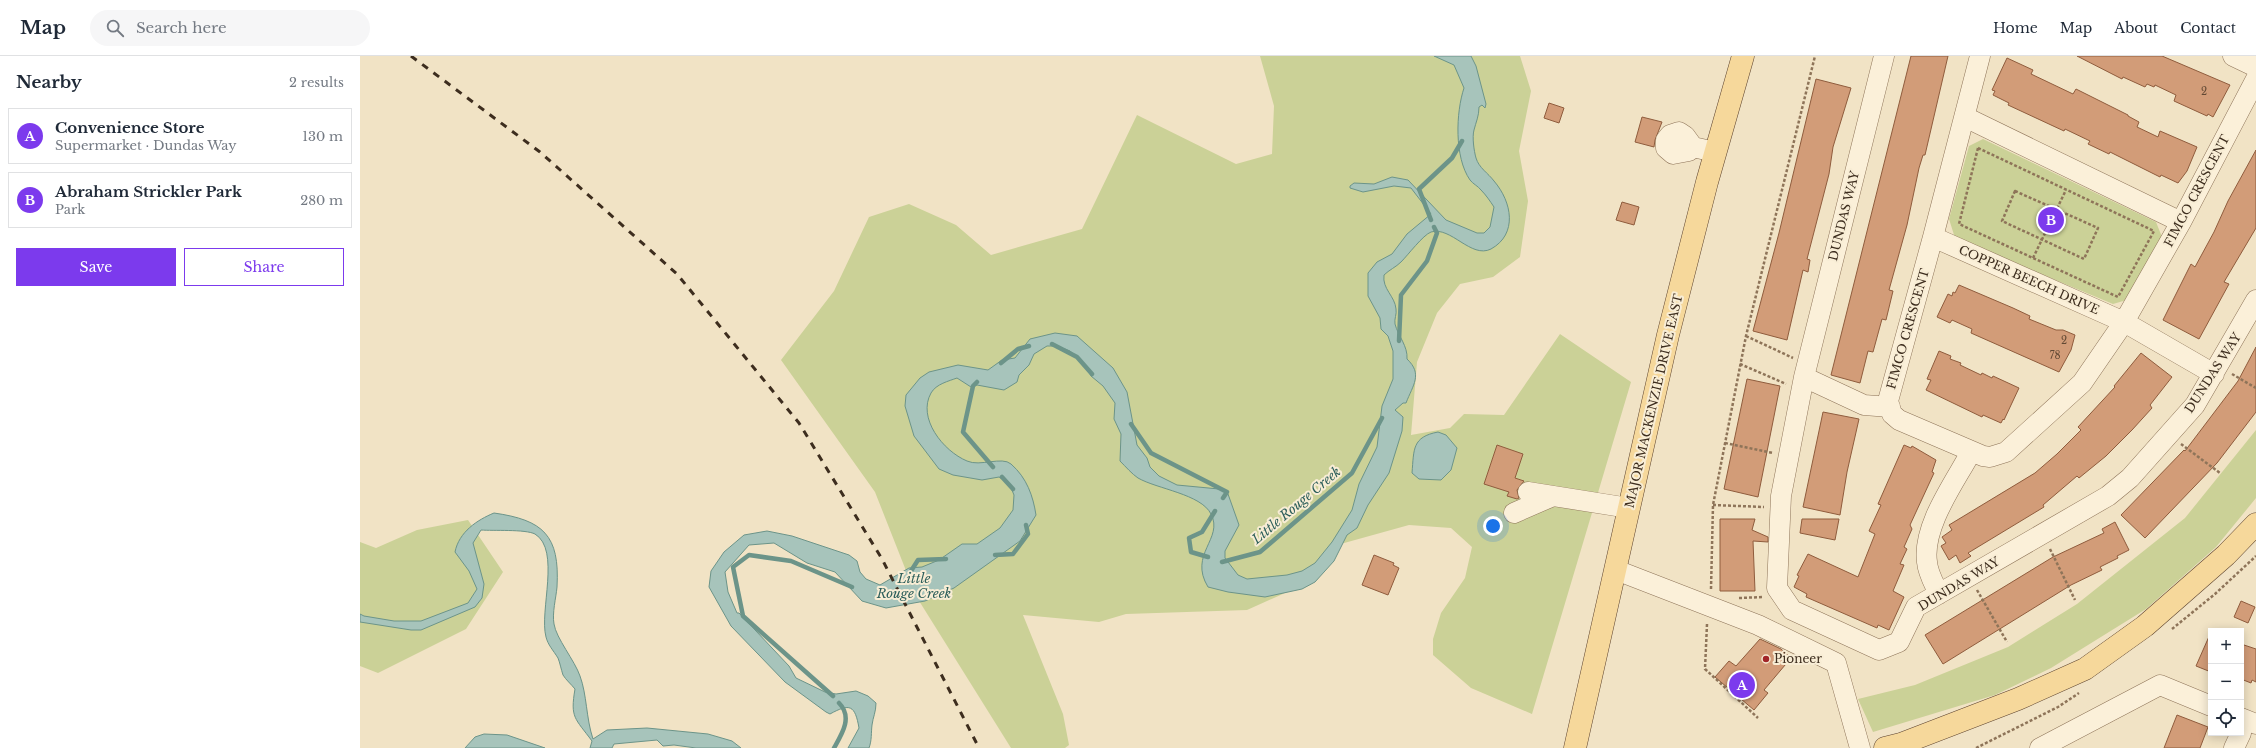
<!DOCTYPE html>
<html lang="en">
<head>
<meta charset="utf-8">
<style>
  :root { --surface:#fff; --page:#f6f6f7; --text:#1f2937; --muted:#747a83; --line:#e0e1e3; --accent:#7c3aed }
  body { margin:0; font-family:"Libre Baskerville",serif; background:var(--page); color:var(--text) }
  .controls { position:absolute; right:12px; bottom:12px; display:grid; overflow:hidden; border-radius:0px; box-shadow:0 2px 10px #0003 }
  .controls button { width:36px; height:36px; display:grid; place-items:center; padding:0; border:0; border-bottom:1px solid var(--line); background:var(--surface); color:var(--text); font:20px sans-serif }
  .you { position:absolute; left:1133px; top:470px; width:14px; height:14px; margin:-10px; border:3px solid #fff; border-radius:50%; background:#1a73e8; box-shadow:0 0 0 6px #1a73e833 }
  .badge { display:grid; place-items:center; width:26px; height:26px; border-radius:50%; background:var(--accent); color:#fff; font-size:13px; font-weight:700 }
  .pin { position:absolute; translate:-50% -50%; border:2px solid #fff; box-shadow:0 1px 4px #0006 }
  .list { margin:0; padding:0; list-style:none }
  h2 { display:flex; justify-content:space-between; align-items:center; height:52px; margin:0; padding:0 16px; font-size:17px }
  h2 small { font-size:13px; font-weight:400; color:var(--muted) }
  .list li { display:grid; grid-template-columns:26px 1fr auto; gap:12px; align-items:center; box-sizing:border-box; height:56px; margin:0 8px 8px; padding:0 8px; border:1px solid var(--line); border-radius:0px }
  .list b { display:block; font-size:15px; white-space:nowrap }
  .list p { margin:0; font-size:13px; white-space:nowrap; color:var(--muted) }
  .list em { font-size:13px; font-style:normal; color:var(--muted) }
  .actions { display:flex; gap:8px; padding:12px 16px }
  .actions a { flex:1; padding:9px 0; border:1px solid var(--accent); border-radius:0px; text-align:center; font-size:14px; color:var(--accent) }
  .actions .main { background:var(--accent); color:#fff }
  .icon { flex:none; width:22px; height:22px; fill:none; stroke:currentColor; stroke-width:2; stroke-linecap:round; stroke-linejoin:round }
  .map { position:relative; flex:none; width:1896px; height:692px; overflow:hidden }
  header { display:flex; align-items:center; gap:24px; box-sizing:border-box; height:56px; padding:0 20px; background:var(--surface); border-bottom:1px solid var(--line) }
  header strong { font-size:19px }
  nav { display:flex; gap:22px; margin-inline-start:auto; font-size:14px }
  .search { width:280px; height:36px; background:var(--page); display:flex; align-items:center; gap:10px; box-sizing:border-box; padding:0 14px; border-radius:22px; color:var(--muted); font-size:15px }
  main { display:flex }
  aside { flex:1; background:var(--surface) }
  .map>svg:first-child { display:block }
</style>
</head>
<body>
<header>
<strong>Map</strong>
<div class="search"><svg class="icon" aria-label="search" viewBox="0 0 24 24"><circle cx="10" cy="10" r="6"/><path d="M15 15l6 6"/></svg>Search here</div>
<nav><a>Home</a><a>Map</a><a>About</a><a>Contact</a></nav>
</header>
<main>
<aside>
<h2>Nearby<small>2 results</small></h2>
<ul class="list">
<li><span class="badge">A</span><div><b>Convenience Store</b><p>Supermarket · Dundas Way</p></div><em>130 m</em></li>
<li><span class="badge">B</span><div><b>Abraham Strickler Park</b><p>Park</p></div><em>280 m</em></li>
</ul>
<div class="actions"><a class="main">Save</a><a>Share</a></div>
</aside>
<div class="map">
<svg width="1896" height="692" viewBox="0 0 1896 692">
  <rect width="100%" height="100%" fill="#f1e3c5"/>
  <path fill="#cbd197" d="M900,0H1160L1171,35L1159,95L1168,145L1160,201L1133,221L1100,228L1077,257L1057,306L1051,379L1090,372L1104,358L1144,359L1200,278L1271,326L1172,658L1111,632L1073,599V583L1081,557L1105,522L1112,491L1091,472L1049,469L977,489L936,532L887,554L766,558L739,566L663,559L703,658L709,689L705,692H651L556,540L515,436L421,304L474,235L509,161L549,148L596,169L631,199L722,173L777,59L876,108L912,98L914,50Z
    M1623,83L1796,166L1802,181L1770,243L1753,248L1595,182L1589,163L1609,90Z
    M1896,374V442L1856,491L1786,553L1691,612L1635,639L1513,676L1498,643L1555,629L1648,591L1717,548L1825,462Z
    M108,464L143,516L106,573L18,617L0,610V486L16,492L57,474Z"/>
  <path fill="#a7c4bb" stroke="#6c9489" d="M1074,0H1111L1116,10L1126,48L1125,52L1122,49L1119,51C1119,60 1116,66 1114,74C1112,81 1114,95 1116,102C1119,112 1128,117 1134,125C1152,146 1158,178 1131,193C1111,203 1091,170 1071,176C1063,179 1048,199 1041,206C1036,211 1029,214 1024,219C1022,233 1035,240 1036,253C1037,258 1034,263 1035,268C1038,280 1048,290 1047,303C1063,318 1053,329 1046,347H1043L1035,354L1043,361L1042,375L1029,417L1008,449L997,472L987,479L974,505L955,526L942,533L905,541L868,536L848,531C828,498 864,483 851,458C841,438 797,433 778,422C772,418 766,411 760,405L761,378L754,363L755,347L743,330L731,320L726,309L710,295L697,290H687L674,298L669,309L659,319L657,326L644,334L617,329L611,331L597,322C589,325 576,328 571,337C557,362 583,395 607,405C620,411 642,400 651,408C667,422 673,440 676,459L660,485L594,532L565,545L526,552L502,545L475,516L447,507L414,487L389,489L365,516L368,536L377,557H379L429,610L436,622L465,636L476,638L496,635L508,640L516,647C516,656 513,661 512,669C511,677 512,684 509,692H488L499,672C495,649 490,647 470,658L466,656L425,626L371,570L349,531L351,515L364,496L384,479L407,475L432,480L489,499L497,505L500,516L506,523L520,529L549,512L562,511L579,504L602,488H617L640,472L653,454L654,439L649,427L639,421L622,424L593,419L579,413L554,380L545,350L546,339L560,322L569,316L598,309L628,314L642,304L655,302L670,283L695,277L717,280L753,312L767,336L777,389L787,402L790,411L799,420L817,429L859,433L868,438L879,469L865,495V502L878,519L887,523L927,519L942,515L955,507L972,486L992,454L999,428L1017,391L1022,350L1033,323V295L1028,280L1021,273L1020,262L1008,240V217L1017,206L1032,198L1047,178L1071,158L1051,132L1034,130L1003,136L990,132V130L994,127L1014,128L1032,121L1048,124L1086,164L1117,177H1124L1130,171L1134,151C1130,145 1126,139 1121,134C1118,130 1113,128 1110,124C1094,101 1096,56 1104,32L1094,9Z
    M1078,376L1086,379L1097,392L1091,414L1081,424L1059,423L1052,417C1054,393 1052,381 1078,376Z
    M134,457C183,464 200,479 197,531C196,542 192,557 194,568C196,582 215,605 220,620C227,639 226,662 233,683L247,674L287,672L348,678L372,685L381,692H336L314,689L303,690L297,684L254,688L252,692H230L232,685C215,662 210,662 215,633C211,628 206,624 203,619C201,613 200,607 198,602C193,594 188,589 186,581C179,555 201,494 175,478C165,473 133,475 121,474L113,487L124,528L122,542L115,551L61,574H51L0,566V558L4,560L34,565H61L108,547L117,533L109,515L95,496C99,476 117,464 134,457Z
    M124,678L147,679L185,692H105L115,681Z"/>
  <g fill="none" stroke-linecap="round" stroke-linejoin="round">
    <path stroke="#6c9489" stroke-width="4.5" d="M1071,164L1059,133L1092,102L1102,85
      M1039,285L1041,239L1067,205L1077,177L1074,171
      M692,288L717,301L732,318
      M641,307L658,293L669,290
      M617,326L613,330L603,376L633,411
      M771,368L791,397L867,436L863,442
      M642,421L653,433
      M635,499L653,498L668,478L666,469
      M848,501L831,496L829,482L842,476L855,455
      M862,506L900,496L992,417L1022,362
      M551,515L558,504L586,503
      M473,640L383,560L373,511L389,499L431,505L492,531
      M474,692C482,678 493,661 479,647"/>
  </g>
  <path fill="#d29c78" stroke="#8f5c3d" d="M1551,0H1588L1565,99H1563L1559,112L1547,169L1529,234L1533,235L1526,264L1522,263L1513,296L1508,295L1500,327L1471,319Z
    M1717,0H1802L1870,29L1853,61L1848,58L1847,60L1814,45L1816,39L1795,29L1794,31L1787,28L1785,31L1763,21L1762,23Z
    M1647,2L1673,14L1671,18L1713,38L1716,33L1768,59V60L1779,66L1777,71L1798,81L1800,75L1837,91L1827,115L1818,127L1801,119L1800,121L1750,96L1749,98L1728,88L1730,85L1705,73L1704,75L1648,49L1649,47L1633,39L1635,35L1632,34Z
    M1456,23L1491,32L1473,91L1469,118L1447,203L1450,204L1448,216L1443,214L1427,284L1393,275L1419,177Z
    M1189,47L1204,52L1199,67L1184,62Z
    M1282,61L1302,66L1295,84L1294,91L1275,86Z
    M1896,94V172L1864,226L1869,228L1839,283L1803,264L1831,208L1835,211L1854,176L1868,145Z
    M1262,146L1279,151L1274,169L1256,164Z
    M1599,229L1653,252L1670,260L1669,263L1696,274H1703L1715,279L1711,294L1699,316L1611,277L1612,273L1592,264L1590,267L1577,261L1588,238L1592,240L1593,236L1595,237Z
    M1896,291V356L1857,407L1785,482L1761,459L1824,394L1825,395L1878,325Z
    M1579,295L1591,300L1590,303L1601,307L1600,309L1621,319L1622,317L1632,322L1633,320L1659,332L1644,364L1643,363L1641,367L1623,359L1622,361L1566,334L1571,324L1567,323Z
    M1781,297L1812,321L1790,349L1792,352L1772,374L1746,400L1719,422L1717,420L1683,449L1684,451L1608,497L1611,500L1600,507L1596,499L1589,504L1581,490L1586,487L1582,481L1592,474L1589,469L1675,417L1697,398L1721,374L1718,371L1755,331L1754,330Z
    M1387,323L1420,330L1398,441L1364,433Z
    M1463,356L1499,363L1487,416L1480,459L1443,451Z
    M1137,389L1163,398L1155,422L1164,425L1157,434L1159,442L1157,443L1147,440L1149,436L1124,428Z
    M1544,389L1551,392L1552,390L1576,404L1572,416L1574,417L1550,469L1552,473L1544,491L1547,493L1540,508L1544,509L1533,535L1544,541L1529,574L1518,569L1517,572L1446,541L1447,538L1434,531L1439,520L1437,519L1448,498L1498,521L1515,478L1509,475L1521,449L1518,448Z
    M1360,463H1395L1392,474L1408,481V486L1393,485L1395,535H1360Z
    M1442,463H1479L1475,484L1440,477Z
    M1755,466L1769,494L1757,500L1758,502L1740,511L1742,514L1711,529L1583,608L1565,579L1693,501L1744,477L1742,473Z
    M1014,499L1034,507L1033,509L1039,512L1028,539L1002,529Z
    M1881,545L1895,551L1888,567L1874,561Z
    M1851,576V616L1836,610Z
    M1400,583L1421,593L1431,602L1404,634L1408,637L1394,654L1355,621L1369,605L1376,610Z
    M1881,588L1896,593V626L1892,624L1891,627L1881,623Z
    M1817,659L1848,671L1840,692H1804Z"/>
  <g fill="none" stroke-linecap="round" stroke-linejoin="round">
    <g stroke="#8e7459" stroke-width="21">
      <path id="minor" d="M1524,0L1444,321L1504,349L1530,351
        M1620,0L1573,181L1528,345L1532,358L1539,364L1623,400L1630,401L1646,396L1722,327L1764,266L1821,166L1896,23
        M1873,0L1896,11
        M1605,61L1821,166
        M1333,91L1329,95L1313,98L1306,92V84L1310,79L1319,76L1325,80L1333,91L1355,96
        M1573,181L1764,266L1854,318
        M1444,321L1421,440L1417,532L1432,554L1519,594L1539,586L1556,551L1748,440L1770,422L1835,349L1896,244
        M1168,436L1269,452
        M1154,457L1193,440
        M1256,514L1398,569L1476,607L1500,692
        M1579,538C1574,527 1568,518 1567,506C1562,470 1595,426 1611,396
        M1881,662L1896,668
        M1680,692L1800,629L1851,650
        M1874,692L1881,677"/>
    </g>
    <g stroke="#5c422e" stroke-width="23">
      <path id="major" d="M1215,692L1308,279L1347,126L1383,0
        M1525,692L1541,688L1658,643L1725,613L1785,570L1866,499L1896,468"/>
    </g>
    <path stroke="#8e7459" stroke-width="2.5" stroke-dasharray="3 2" stroke-linecap="butt" d="M1618,92L1794,175L1758,241L1599,168Z
      M1655,135L1738,172L1724,203L1642,165Z
      M1673,202L1706,134
      M1386,280L1433,302
      M1380,308L1426,328
      M1872,318L1896,332
      M1365,387L1413,397
      M1821,388L1860,417
      M1353,449L1404,451
      M1690,493L1715,544
      M1351,533L1353,449L1386,280L1455,0
      M1617,534L1647,586
      M1379,542L1404,541
      M1347,568L1345,613L1398,662
      M1812,573L1855,538L1896,500
      M1616,692L1698,651L1719,637"/>
    <use href="#minor" stroke="#fbf0d9" stroke-width="20"/>
    <use href="#major" stroke="#f6d89b" stroke-width="22"/>
    <path stroke="#3d2d1e" stroke-width="3" stroke-dasharray="7 7" stroke-linecap="butt" d="M51,0L180,96L317,218L439,367L522,503L619,692"/>
  </g>
  <circle fill="#a22528" stroke="#f8edd5" stroke-width="1.5" cx="1406" cy="603" r="4"/>
  <g text-anchor="middle" stroke-width="4" stroke-linejoin="round" paint-order="stroke">
    <g font-size="10" fill="#624934">
      <text x="1844" y="39">2</text>
      <text x="1704" y="288">2</text>
      <text x="1695" y="303">78</text>
    </g>
    <g font-size="12" fill="#3d2d1e" stroke="#f8edd5">
      <text transform="translate(1837 135) rotate(-62)" y="4">FIMCO CRESCENT</text>
      <text transform="translate(1484 160) rotate(-76)" y="4">DUNDAS WAY</text>
      <text transform="translate(1669 224) rotate(24)" y="4">COPPER BEECH DRIVE</text>
      <text transform="translate(1548 273) rotate(-74)" y="4">FIMCO CRESCENT</text>
      <text transform="translate(1853 317) rotate(-57)" y="4">DUNDAS WAY</text>
      <text transform="translate(1294 345) rotate(-77)" y="4">MAJOR MACKENZIE DRIVE EAST</text>
      <text transform="translate(1599 528) rotate(-31)" y="4">DUNDAS WAY</text>
    </g>
    <g font-size="12" fill="#3d2d1e" stroke="#f8edd5" text-anchor="start">
      <text x="1414" y="607">Pioneer</text>
    </g>
    <g font-size="13" font-style="italic" fill="#2c5e5a" stroke="#f8edd5">
      <text transform="translate(936 449) rotate(-40)" y="5">Little Rouge Creek</text>
      <text x="554" y="527">Little<tspan x="554" dy="15">Rouge Creek</tspan></text>
    </g>
  </g>
</svg>
<div class="controls">
<button>+</button>
<button>−</button>
<button><svg class="icon" aria-label="locate" viewBox="0 0 24 24"><circle cx="12" cy="12" r="6"/><path d="M12 2v4M12 18v4M2 12h4M18 12h4"/></svg></button>
</div>
<div class="you"></div>
<div class="pin badge" style="left:1382px;top:629px">A</div>
<div class="pin badge" style="left:1691px;top:164px">B</div>
</div>
</main>
</body>
</html>
